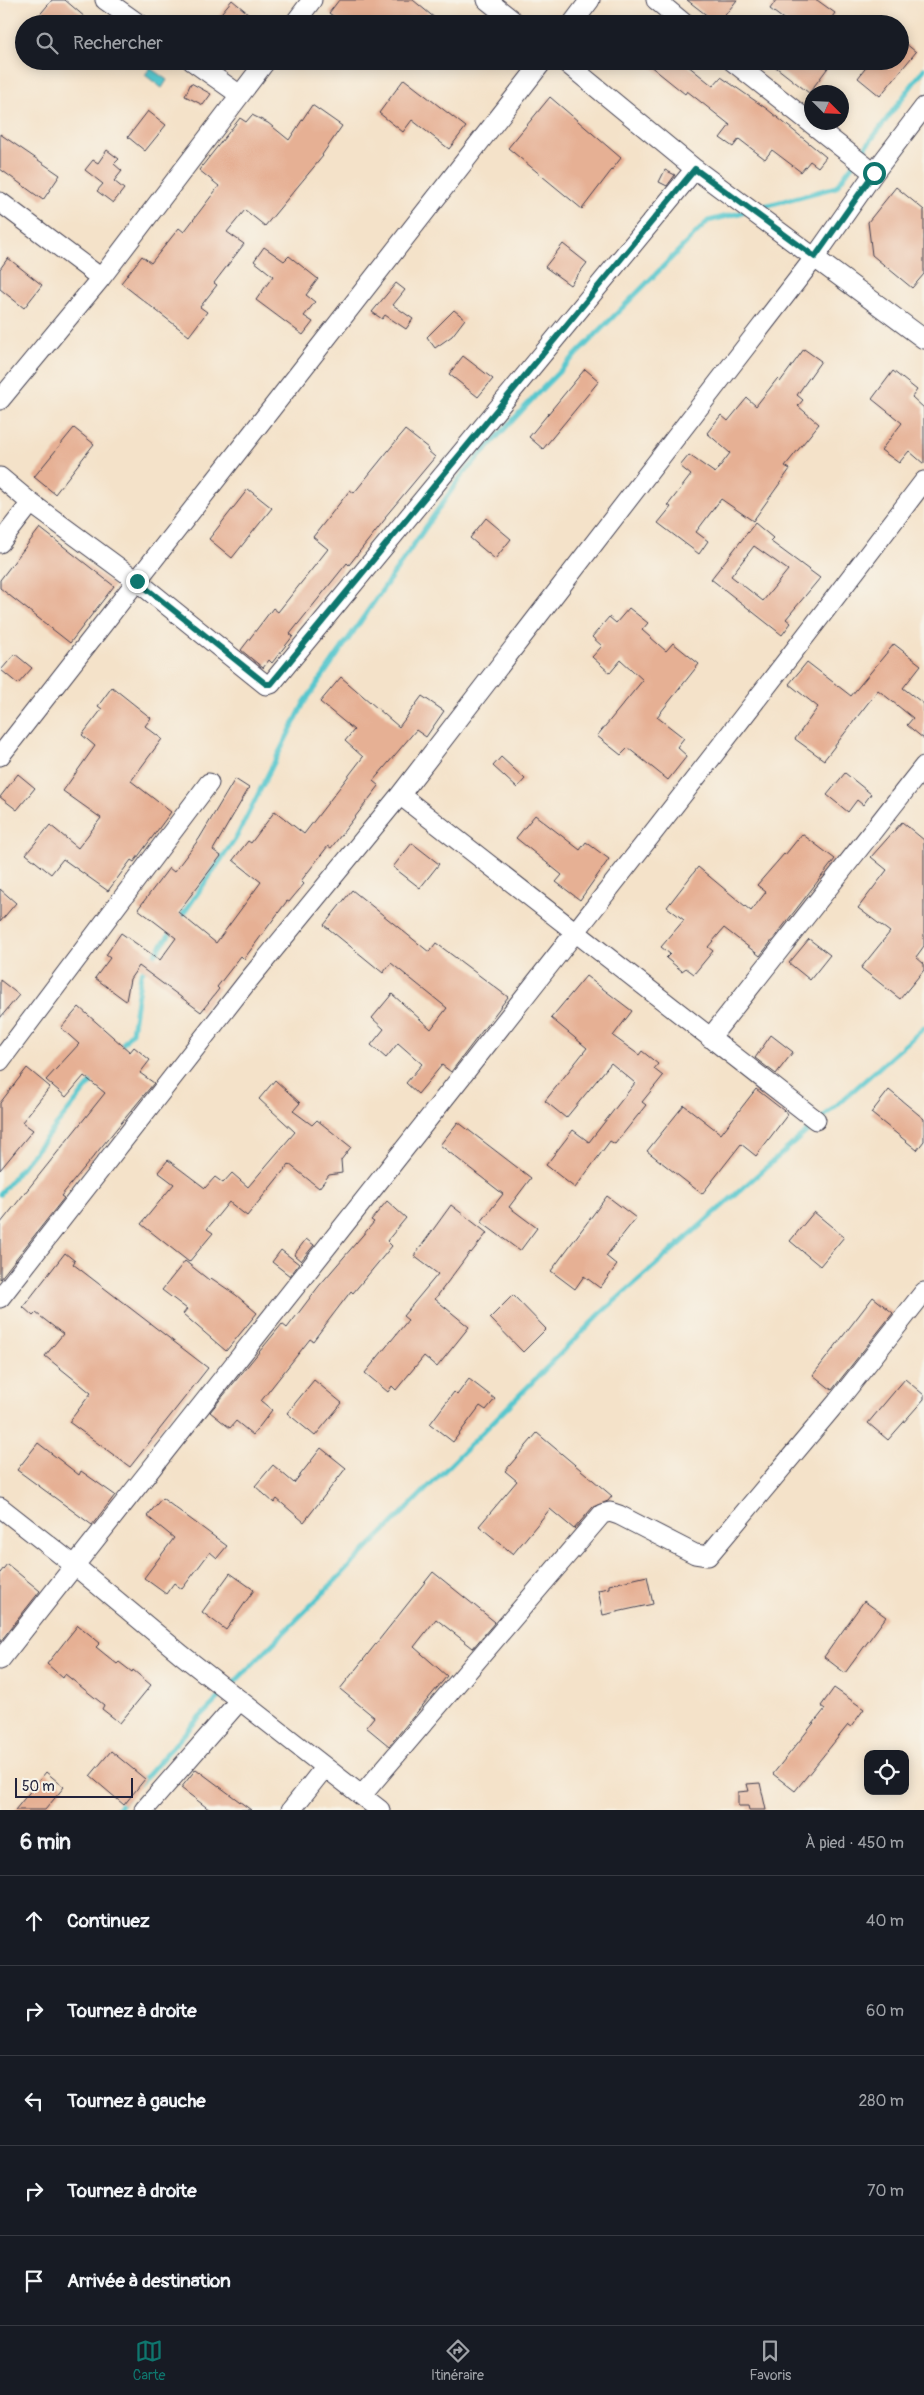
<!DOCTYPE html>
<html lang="fr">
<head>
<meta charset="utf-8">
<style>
  :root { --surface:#171b24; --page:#242831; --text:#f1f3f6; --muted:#9ea1a6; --line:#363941; --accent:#0f766e }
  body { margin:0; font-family:Pangolin,sans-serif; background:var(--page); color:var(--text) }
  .controls { position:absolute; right:15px; bottom:15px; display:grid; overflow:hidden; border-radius:10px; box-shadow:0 2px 12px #0003 }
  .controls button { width:45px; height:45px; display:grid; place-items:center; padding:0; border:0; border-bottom:1px solid var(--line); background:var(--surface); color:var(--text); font:25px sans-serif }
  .compass { position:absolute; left:804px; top:85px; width:45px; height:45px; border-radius:50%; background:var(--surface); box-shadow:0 2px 12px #0003; rotate:114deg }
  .scale { position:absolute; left:15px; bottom:12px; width:118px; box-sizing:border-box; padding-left:5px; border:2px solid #22223b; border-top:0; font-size:14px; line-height:18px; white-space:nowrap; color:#22223b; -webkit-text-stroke:4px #f7f3e8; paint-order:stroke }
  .stop { position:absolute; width:15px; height:15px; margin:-11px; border:4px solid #0f766e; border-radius:50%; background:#fff }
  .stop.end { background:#0f766e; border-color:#fff; box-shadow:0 1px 5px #0008 }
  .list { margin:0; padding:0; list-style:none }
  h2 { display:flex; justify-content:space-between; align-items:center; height:65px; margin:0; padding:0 20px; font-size:21px }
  h2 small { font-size:16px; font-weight:400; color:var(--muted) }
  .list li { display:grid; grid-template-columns:32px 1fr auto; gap:15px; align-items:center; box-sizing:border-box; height:90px; padding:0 20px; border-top:1px solid var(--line) }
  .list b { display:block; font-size:19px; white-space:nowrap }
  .list em { font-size:16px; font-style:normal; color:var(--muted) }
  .icon { flex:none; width:28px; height:28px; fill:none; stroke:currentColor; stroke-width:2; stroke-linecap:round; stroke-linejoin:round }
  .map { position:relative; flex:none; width:924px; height:1810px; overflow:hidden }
  .search { position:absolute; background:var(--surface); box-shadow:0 2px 12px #0003; left:15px; right:15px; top:15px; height:55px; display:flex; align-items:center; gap:12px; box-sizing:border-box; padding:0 18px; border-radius:28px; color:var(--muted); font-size:19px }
  .sheet { height:515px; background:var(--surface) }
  nav { display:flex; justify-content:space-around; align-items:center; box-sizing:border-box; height:70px; border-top:1px solid var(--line); background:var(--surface); font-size:14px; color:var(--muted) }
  nav a { display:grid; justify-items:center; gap:2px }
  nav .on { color:var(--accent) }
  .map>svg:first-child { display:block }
</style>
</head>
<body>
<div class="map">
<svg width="924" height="1810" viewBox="0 0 924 1810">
  <rect width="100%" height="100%" fill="#f7f3e8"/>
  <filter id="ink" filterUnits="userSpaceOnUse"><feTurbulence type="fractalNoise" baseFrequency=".02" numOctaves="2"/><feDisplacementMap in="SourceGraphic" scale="10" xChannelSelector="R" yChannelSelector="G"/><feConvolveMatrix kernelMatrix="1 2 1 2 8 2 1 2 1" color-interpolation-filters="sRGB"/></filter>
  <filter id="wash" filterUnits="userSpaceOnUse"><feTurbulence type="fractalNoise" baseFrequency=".0096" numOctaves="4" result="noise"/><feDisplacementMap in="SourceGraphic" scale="20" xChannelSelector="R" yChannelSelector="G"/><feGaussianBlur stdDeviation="1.12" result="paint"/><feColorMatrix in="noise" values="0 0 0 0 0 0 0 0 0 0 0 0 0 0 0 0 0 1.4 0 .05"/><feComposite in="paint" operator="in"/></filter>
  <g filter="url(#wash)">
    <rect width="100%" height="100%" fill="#f4e2c9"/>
    <path fill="#59c7ce" stroke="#3e7484" d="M150,68L167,80L162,88L145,75Z"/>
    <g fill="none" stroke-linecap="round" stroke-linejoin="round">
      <path stroke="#59c7ce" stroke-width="5" d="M757,208L836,187L924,69
        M179,920L236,838L304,703L462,475L539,392L708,221L744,212
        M118,1050L132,1032L141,974L173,929
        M0,1194L95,1078
        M140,1783L196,1721L600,1314L924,1028
        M116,1810L126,1799"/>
    </g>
    <g id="blocks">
      <path fill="#e6b094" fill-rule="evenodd" d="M52,0H65L93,24H32Z
        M232,0L261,24H212Z
        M339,0H413L442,24H343L329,13Z
        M687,0H737L718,24Z
        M776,0H817L835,13L827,24H790L770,9Z
        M900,39L916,52L880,96L858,78L871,61H900Z
        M644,61H682L713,86L721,77L767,109L826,157L818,167L810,161L801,172L772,150L765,159L739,139L733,147L720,138L730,125L687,91L685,94Z
        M768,61H833L809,93Z
        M404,79L466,127L449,149L412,120L403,132L379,113Z
        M191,83L211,94L203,105L185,96Z
        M550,97L621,158L582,209L508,148Z
        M312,105L342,126L322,155L323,156L265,226L245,210L227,232L244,244L214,283L217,285L200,307L207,312L189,336L121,283L142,256L151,263L179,228L184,232L219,186L199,170L240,118L246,122L252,115L268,123L289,140Z
        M148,111L166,125L145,151L128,137Z
        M0,134L60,175L43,200L0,169Z
        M107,150L119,159L114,164L122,171L114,181L124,189L113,203L97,191L103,184L85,170L93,160L98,163Z
        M665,170L675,175L667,186L659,182Z
        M896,187L924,210V274L912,288L872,255L868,222Z
        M563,244L587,263L570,285L545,267Z
        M264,247L284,261L289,256L318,279L306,295L315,302L304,316L313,322L303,335L256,300L273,276L254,261Z
        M8,258L42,285L24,308L0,289V269Z
        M396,283L405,290L393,305L413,319L406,329L385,315L382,319L372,312Z
        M454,310L465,319L452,336L435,348L427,337Z
        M804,349L821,361L797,395L803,400L798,406L819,424L785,466L790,469L753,521L721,499L696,532L708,541L699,554L658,523L671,507L668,505L691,475L680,466L689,455L715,473L730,453L707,433L721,415L728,421L747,398L756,406L777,379L780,382Z
        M463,356L493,379L478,397L449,374Z
        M585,369L599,381L543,449L529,437Z
        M893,371L917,390L912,397L924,408V464L909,451L899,463L881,450L902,423L872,399Z
        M74,428L94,444L55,494L34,477Z
        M405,430L428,448L427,450L435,457L385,517L386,518L363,547L349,565L347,563L290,634L293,636L272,663L269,660L263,668L241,650L273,608L278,612L328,549L313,537L350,490L354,493Z
        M248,489L272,508L232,558L209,539Z
        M486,518L511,539L495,559L470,538Z
        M755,523L773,538L770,541L820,578L786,619L791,623L782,635L711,579ZM754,546L788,570L763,601L731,576Z
        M40,528L114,586L70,643L0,588V580Z
        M629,608L648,623L642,630L666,651L673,643L699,664L657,717L684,738L677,747L687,756L668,780L628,748L621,755L597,736L643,680L621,660L610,673L592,657L602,646L592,637L609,617L616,623Z
        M894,644L921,665L903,688L924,704V739L907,725L913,718L878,690L824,760L795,739L818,707L789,684L807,662L851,696Z
        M15,654L32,668L18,684L1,670Z
        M341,677L399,727L422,696L444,711L426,737L416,730L373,781L379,786L331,848L328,846L301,881L304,884L289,902L287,901L244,959L241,956L217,987L219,989L201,1012L139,966L130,979L126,1001L95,978L110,958L106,955L121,933L160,960L176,938L138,909L169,868L174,872L199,839L235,779L249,788L213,850L221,856L178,912L216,943L261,882L233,860L248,841L251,843L275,811L304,834L363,757L345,741L354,730L320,702Z
        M112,687L151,718L145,726L162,739L131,781L171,812L134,862L131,860L108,891L63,859L51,874L26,854L50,825L78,848L101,818L63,791L95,746L82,735L102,709L98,706Z
        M501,757L525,779L517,788L493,766Z
        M845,773L871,794L863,805L857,800L848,812L827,795Z
        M18,774L35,788L17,810L0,797Z
        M535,815L580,850L586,842L609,859L580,900L556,882L562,875L516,838Z
        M902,822L924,840V946L916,957L924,964V970L900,999L861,968L890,932L858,908L887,870L871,857Z
        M802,834L835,859L760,956L724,928L708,947L713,951L694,974L686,968L682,971L666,958L670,954L661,947L684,920L667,907L698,867L751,911L766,892L757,885L784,854L785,855Z
        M412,843L439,864L420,888L393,867Z
        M0,889L16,903L0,922Z
        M352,890L429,952L436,943L508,997L451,1072L442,1065L418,1094L406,1083L422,1064L398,1043L386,1058L371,1045L384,1029L372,1018L392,994L431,1029L447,1008L391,963L383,973L324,925Z
        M809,939L830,955L810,980L789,963Z
        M586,976L632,1011L613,1036L639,1055L642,1051L658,1064L654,1069L663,1076L642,1102L646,1105L615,1144L610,1141L575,1188L546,1165L573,1130L589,1142L635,1083L611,1063L566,1118L545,1101L587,1048L551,1018Z
        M0,980L19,995L0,1018Z
        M79,1007L130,1052L134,1047L150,1060L140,1073L154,1083L61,1196L64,1198L0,1279V1224L105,1093L84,1076L66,1097L46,1080L79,1044L61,1028Z
        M771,1035L793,1052L776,1074L755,1058Z
        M27,1068L50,1087L22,1122L33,1130L0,1170V1103Z
        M275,1080L300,1103L293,1111L312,1125L317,1120L351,1147L341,1160L342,1173L329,1175L319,1188L289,1164L247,1216L229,1202L207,1229L213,1233L189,1262L141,1224L174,1184L158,1172L168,1160L205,1188L215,1177L223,1183L232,1173L248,1187L295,1132L259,1099Z
        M756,1089L788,1114L756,1156L741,1144L702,1194L647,1151L684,1105L721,1134Z
        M889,1090L924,1119V1141L917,1150L871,1113Z
        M458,1122L531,1178L509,1207L537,1228L520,1251L481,1222L503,1194L440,1145Z
        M607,1196L636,1218L606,1256L617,1265L600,1288L584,1276L575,1289L551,1271Z
        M387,1201L406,1218L387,1241L392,1246L353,1293L351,1291L313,1341L310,1339L261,1401L272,1410L253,1435L236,1421L230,1428L210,1412L282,1324L287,1328L319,1286L374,1222L371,1220Z
        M451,1205L487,1233L471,1253L470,1252L435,1299L469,1327L437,1367L424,1356L396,1390L392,1386L388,1392L365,1373L408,1320L403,1316L438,1274L414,1256Z
        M814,1212L844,1237L820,1266L790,1241Z
        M306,1239L314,1245L301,1261L294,1255Z
        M281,1250L299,1264L290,1276L272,1262Z
        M65,1253L75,1261L73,1264L208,1368L130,1467L69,1422L91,1393L45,1356L63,1334L36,1313L33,1316L23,1307Z
        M185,1261L209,1280L211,1278L236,1295L257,1313L226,1351L183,1314L187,1309L162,1290Z
        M513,1295L546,1329L523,1352L490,1318Z
        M873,1297L893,1313L832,1390L813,1375Z
        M469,1379L495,1399L486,1410L480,1406L453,1442L430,1424L454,1392L457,1395Z
        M905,1379L924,1395V1399L888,1440L868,1423Z
        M314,1380L342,1403L315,1436L287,1413Z
        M537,1433L612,1496L608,1501L593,1507L574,1529L550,1509L513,1554L479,1526L517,1481L505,1471Z
        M38,1443L79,1475L81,1471L115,1495L92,1525L17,1470Z
        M321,1448L346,1468L304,1522L277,1499L274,1503L255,1486L273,1465L294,1483Z
        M162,1498L227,1546L217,1558L210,1552L182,1589L174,1583L166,1594L144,1578L174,1538L147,1516Z
        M7,1564L40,1591L0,1642V1573Z
        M433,1572L495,1622L473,1648L436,1619L414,1647L447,1676L389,1746L366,1727L374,1717L340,1689Z
        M230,1573L254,1590L226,1630L202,1612Z
        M647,1576L653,1604L603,1615L598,1590L609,1588V1585Z
        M864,1601L886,1617L845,1673L824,1657Z
        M78,1625L100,1643L96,1647L117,1664L119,1662L132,1672L133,1670L151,1685L120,1723L102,1709L104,1705L65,1674L63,1678L47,1664Z
        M834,1688L864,1709L851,1727L848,1725L795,1791L773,1774L825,1709L821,1706Z
        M111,1751L145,1779L124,1805L90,1776Z
        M196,1769L251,1810H210L181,1788Z
        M46,1772L64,1787L45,1810H15Z
        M760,1783L766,1810H749L748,1806H738V1792L749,1791L747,1784Z"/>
    </g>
  </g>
  <g filter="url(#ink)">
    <use href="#blocks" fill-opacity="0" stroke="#423f50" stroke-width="1"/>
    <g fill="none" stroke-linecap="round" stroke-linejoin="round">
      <g stroke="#423f50" stroke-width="21">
        <path id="minor" d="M105,0L139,24
          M487,0L517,24
          M656,0L685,24
          M294,24L312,0
          M572,24L590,0
          M192,61L240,95
          M564,61L695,169L924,339
          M732,61L874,173
          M0,202L101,278
          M0,400L101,278L266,61
          M0,477L31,503L0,543
          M31,503L137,581L266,685L271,684L695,169
          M0,756L543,61
          M400,795L815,257L874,173L924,107
          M710,1038L924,766
          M0,1061L209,783
          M0,1298L247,982L400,795L816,1120
          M0,1507L74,1565L182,1655L380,1810
          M0,1660C309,1268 622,879 924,481
          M362,1795L602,1514L610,1512L619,1515L695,1554L708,1556L837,1402L924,1292
          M144,1810L240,1700
          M291,1810L325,1767"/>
      </g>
      <use href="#minor" stroke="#fff" stroke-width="19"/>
    </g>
  </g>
  <g fill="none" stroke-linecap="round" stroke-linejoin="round" filter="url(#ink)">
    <path stroke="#0f766e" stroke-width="6" d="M137,581L266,684H271L695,169L815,257L874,173"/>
  </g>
</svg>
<div class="controls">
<button><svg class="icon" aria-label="locate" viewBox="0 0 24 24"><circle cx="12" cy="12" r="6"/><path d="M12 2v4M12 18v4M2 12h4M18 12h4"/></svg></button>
</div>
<svg class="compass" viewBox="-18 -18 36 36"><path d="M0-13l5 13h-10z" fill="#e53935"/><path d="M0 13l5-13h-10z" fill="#9ea1a6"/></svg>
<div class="scale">50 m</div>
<div class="stop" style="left:874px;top:173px"></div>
<div class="stop end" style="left:137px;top:581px"></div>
<div class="search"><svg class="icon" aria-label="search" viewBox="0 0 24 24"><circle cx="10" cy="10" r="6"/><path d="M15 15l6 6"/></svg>Rechercher</div>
</div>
<section class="sheet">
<h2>6 min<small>À pied · 450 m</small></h2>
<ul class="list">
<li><svg class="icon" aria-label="ahead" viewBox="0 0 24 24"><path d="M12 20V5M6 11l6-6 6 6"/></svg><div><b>Continuez</b></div><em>40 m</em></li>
<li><svg class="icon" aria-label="right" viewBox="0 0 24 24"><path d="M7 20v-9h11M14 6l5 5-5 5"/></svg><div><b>Tournez à droite</b></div><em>60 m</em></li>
<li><svg class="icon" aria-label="left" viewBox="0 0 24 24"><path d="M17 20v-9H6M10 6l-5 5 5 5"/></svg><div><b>Tournez à gauche</b></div><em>280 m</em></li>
<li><svg class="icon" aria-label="right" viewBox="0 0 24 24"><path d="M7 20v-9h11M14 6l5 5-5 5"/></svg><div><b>Tournez à droite</b></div><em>70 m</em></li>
<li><svg class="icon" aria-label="arrive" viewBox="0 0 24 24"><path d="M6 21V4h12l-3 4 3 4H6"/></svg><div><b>Arrivée à destination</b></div></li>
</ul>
</section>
<nav>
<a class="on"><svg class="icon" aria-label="map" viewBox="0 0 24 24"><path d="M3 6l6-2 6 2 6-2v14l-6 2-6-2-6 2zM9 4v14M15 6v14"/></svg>Carte</a>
<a><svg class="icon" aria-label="directions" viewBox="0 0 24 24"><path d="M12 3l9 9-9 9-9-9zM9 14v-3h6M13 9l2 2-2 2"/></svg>Itinéraire</a>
<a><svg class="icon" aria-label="saved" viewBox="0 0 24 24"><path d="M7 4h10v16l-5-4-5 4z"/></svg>Favoris</a>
</nav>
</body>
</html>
